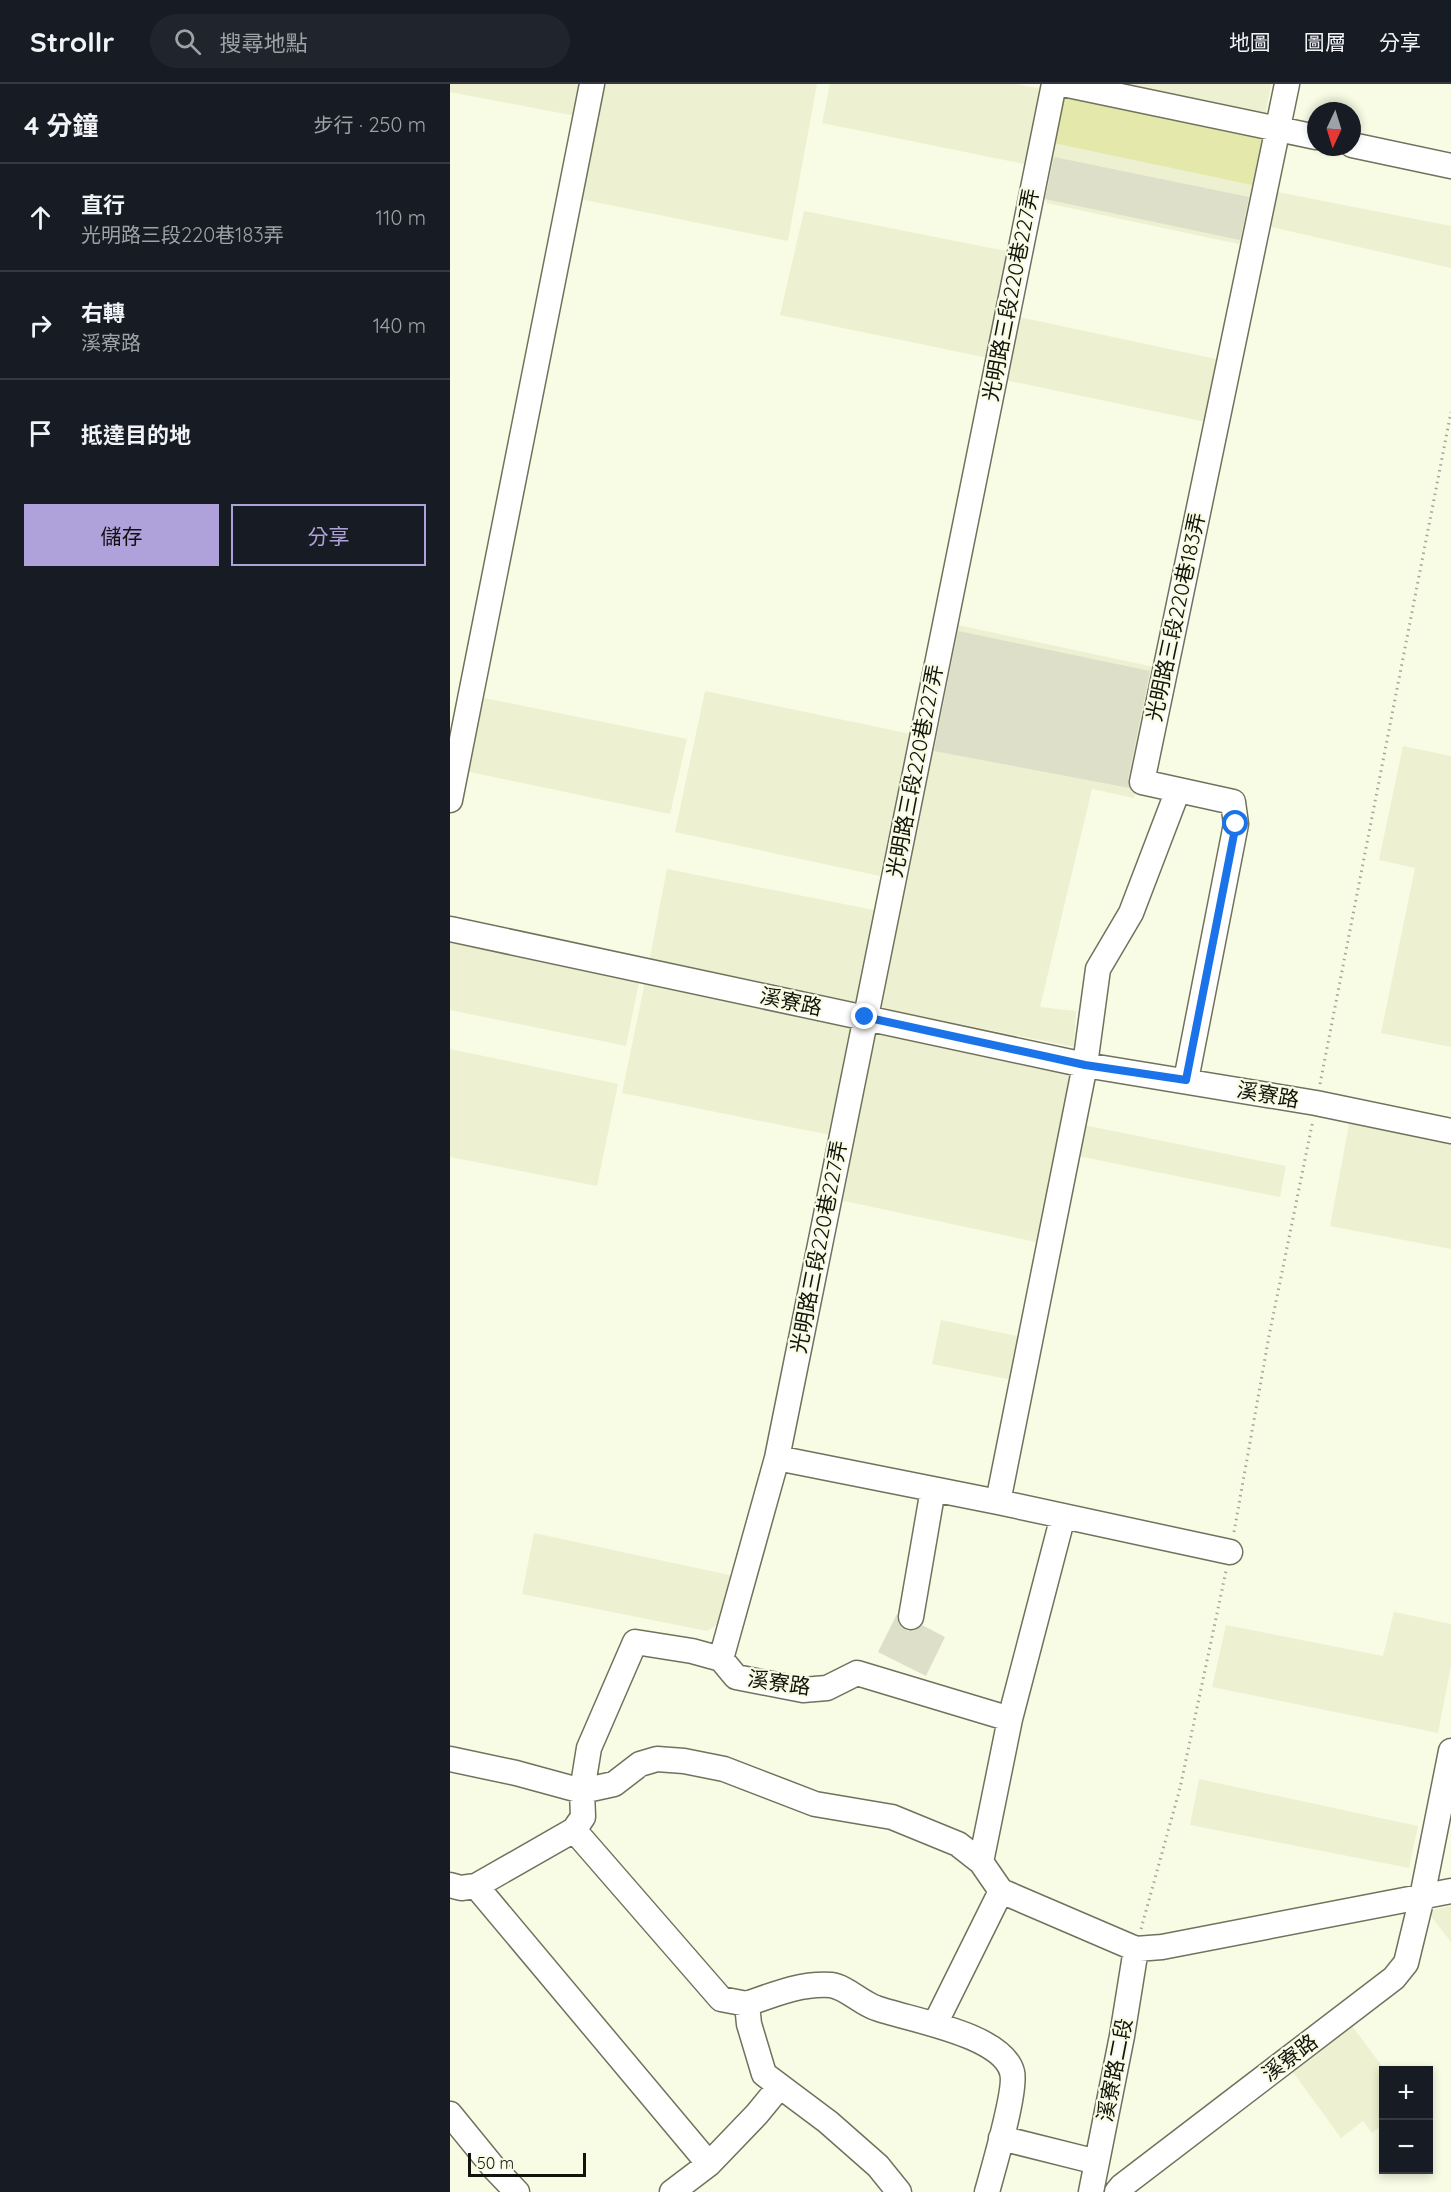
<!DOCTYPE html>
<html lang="zh-TW">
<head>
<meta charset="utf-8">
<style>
  :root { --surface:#171b24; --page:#20242c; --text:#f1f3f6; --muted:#9ea1a6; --line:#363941; --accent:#afa1d9 }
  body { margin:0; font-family:Quicksand,"Noto Sans TC",sans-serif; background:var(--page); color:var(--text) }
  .controls { position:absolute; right:18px; bottom:18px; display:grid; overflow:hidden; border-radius:0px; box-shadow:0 3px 9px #0003 }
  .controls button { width:54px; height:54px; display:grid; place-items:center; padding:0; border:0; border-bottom:2px solid var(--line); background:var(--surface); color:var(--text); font:30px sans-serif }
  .compass { position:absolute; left:857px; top:18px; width:54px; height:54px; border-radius:50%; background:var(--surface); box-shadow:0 3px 9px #0003; rotate:184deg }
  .scale { position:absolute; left:18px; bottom:15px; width:118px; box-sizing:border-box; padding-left:6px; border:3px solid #12130b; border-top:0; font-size:16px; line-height:21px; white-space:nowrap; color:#12130b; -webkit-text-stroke:4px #f9fce4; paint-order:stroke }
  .stop { position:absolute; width:18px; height:18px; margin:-14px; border:4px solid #1a73e8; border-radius:50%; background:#fff }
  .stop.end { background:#1a73e8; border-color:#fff; box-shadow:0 2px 6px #0008 }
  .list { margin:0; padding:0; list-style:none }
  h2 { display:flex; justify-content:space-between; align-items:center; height:78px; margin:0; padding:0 24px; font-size:26px }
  h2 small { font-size:20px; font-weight:400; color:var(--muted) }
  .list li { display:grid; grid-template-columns:39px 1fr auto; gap:18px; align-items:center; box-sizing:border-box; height:108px; padding:0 24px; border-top:2px solid var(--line) }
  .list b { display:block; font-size:22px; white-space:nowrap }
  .list p { margin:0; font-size:20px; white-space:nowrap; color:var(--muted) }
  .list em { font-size:20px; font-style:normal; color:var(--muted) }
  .actions { display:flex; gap:12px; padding:18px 24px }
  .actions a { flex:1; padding:14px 0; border:2px solid var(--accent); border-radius:0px; text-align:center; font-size:21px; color:var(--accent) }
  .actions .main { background:var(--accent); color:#111 }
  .icon { flex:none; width:33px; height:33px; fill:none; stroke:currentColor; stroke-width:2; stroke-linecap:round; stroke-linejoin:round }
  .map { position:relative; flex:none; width:1001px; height:2108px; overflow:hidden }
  header { display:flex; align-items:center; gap:36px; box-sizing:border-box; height:84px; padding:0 30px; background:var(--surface); border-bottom:2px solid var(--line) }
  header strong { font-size:28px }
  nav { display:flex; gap:33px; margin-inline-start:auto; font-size:21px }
  .search { width:420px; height:54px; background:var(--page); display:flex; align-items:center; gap:15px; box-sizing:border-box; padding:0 21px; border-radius:33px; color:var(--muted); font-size:22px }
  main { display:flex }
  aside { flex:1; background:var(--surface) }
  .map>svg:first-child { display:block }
</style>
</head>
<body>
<header>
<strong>Strollr</strong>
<div class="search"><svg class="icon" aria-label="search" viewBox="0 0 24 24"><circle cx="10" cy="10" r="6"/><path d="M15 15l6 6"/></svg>搜尋地點</div>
<nav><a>地圖</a><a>圖層</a><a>分享</a></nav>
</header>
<main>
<aside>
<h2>4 分鐘<small>步行 · 250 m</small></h2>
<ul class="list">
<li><svg class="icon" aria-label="ahead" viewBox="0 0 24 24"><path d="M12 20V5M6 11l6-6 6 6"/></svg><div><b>直行</b><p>光明路三段220巷183弄</p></div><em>110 m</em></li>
<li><svg class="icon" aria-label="right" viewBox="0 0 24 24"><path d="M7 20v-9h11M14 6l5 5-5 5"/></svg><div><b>右轉</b><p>溪寮路</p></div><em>140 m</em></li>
<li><svg class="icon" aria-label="arrive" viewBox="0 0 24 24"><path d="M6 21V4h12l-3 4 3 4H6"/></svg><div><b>抵達目的地</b></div></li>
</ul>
<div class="actions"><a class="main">儲存</a><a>分享</a></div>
</aside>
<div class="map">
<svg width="1001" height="2108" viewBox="0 0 1001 2108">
  <rect width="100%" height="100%" fill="#f9fce4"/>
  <path fill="#edf0d1" d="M0,0H133L126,32L0,8Z
    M152,0H367L338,157L130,115Z
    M380,0H566L592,5L574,80L372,39Z
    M657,0H821L815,32Z
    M603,59L811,103L798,162L596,119Z
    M818,106L1001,142V184L817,142Z
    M354,127L556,167L538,274L330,231Z
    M569,233L766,275L756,338L555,296Z
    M503,540L704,583L684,714L642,705L590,923L626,927L624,963L425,923Z
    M255,607L461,650L430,792L225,748Z
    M29,613L237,655L220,730L10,686Z
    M953,662L1001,672V963L931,949L965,784L929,776Z
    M217,785L424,826L406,918L199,878Z
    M0,854L190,893L176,962L0,926Z
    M196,893L403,934L380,1051L172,1009Z
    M438,938L610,977L624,999L590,1159L385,1115L419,949Z
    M0,965L168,1000L147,1102L0,1073Z
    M901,1030L1001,1051V1165L880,1142Z
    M629,1040L836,1082L830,1113L623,1071Z
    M491,1236L571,1253L562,1296L482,1280Z
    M84,1449L284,1492L273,1537L257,1547L72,1510Z
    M944,1528L1001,1540V1582L988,1649L762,1603L776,1541L933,1572Z
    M749,1695L968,1742L959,1784L740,1741Z
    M1001,1822V1858L977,1827Z
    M899,1938L935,1986H934L933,2040L922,2049L913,2037L891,2054L840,1984Z"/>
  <path fill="#e4e8ab" d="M613,10L820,48L811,103L603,59Z"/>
  <path fill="#dddfc8" d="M604,73L799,113L790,156L595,115Z
    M508,547L700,587L678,695L680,704L484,667Z
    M447,1530L448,1538L452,1544L458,1547L465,1546L472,1541L495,1553L476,1592L428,1568Z"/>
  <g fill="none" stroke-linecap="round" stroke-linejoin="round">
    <g stroke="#70725d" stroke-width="27">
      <path id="minor" d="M613,0L866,53
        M902,61L1001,82
        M0,716L142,0
        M0,845L635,981L866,1019L1001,1047
        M736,996L786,740L783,718L692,698L837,0
        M327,1374L548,1418L780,1468
        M548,1418L635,981L648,885L681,829L728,706
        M461,1533L483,1405
        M271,1575L327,1374L604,0
        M0,1675L66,1689L132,1707L164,1700L190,1680L207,1675L234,1677L274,1685L365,1720L442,1733L508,1760L531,1778L551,1807L686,1865L712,1863L1001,1807
        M124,1746L271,1915L297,1920
        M531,1778L560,1635L613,1432
        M0,1801L11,1804L26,1802L124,1746L133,1733L132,1707L139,1664L185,1558L242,1567L271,1575L286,1593L353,1606L377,1604L407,1589L560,1635
        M26,1802L259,2080
        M485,1940L551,1807
        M0,2030L44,2084L67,2108
        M551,2054L647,2078
        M222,2108L259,2080L307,2030L330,2002
        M449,2108L428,2082L378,2038L314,1990L299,1940L297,1920C325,1910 351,1899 381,1901C396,1903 411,1919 426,1924C459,1936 552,1950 562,1988C567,2005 543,2086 537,2108
        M641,2108L672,1952L686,1865
        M667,2108L672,2102L944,1894L956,1879L972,1813L1001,1667"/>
    </g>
    <path stroke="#a4a794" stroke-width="3" stroke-dasharray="1.5 4.5" stroke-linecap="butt" d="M870,1000L1001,328
      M784,1448L819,1252L863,1036
      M691,1845L730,1704L776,1487"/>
    <use href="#minor" stroke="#fff" stroke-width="24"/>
  </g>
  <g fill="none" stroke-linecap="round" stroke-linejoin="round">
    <path stroke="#1a73e8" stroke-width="8" d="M415,933L635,981L736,996L786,740"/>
  </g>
  <g text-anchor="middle" stroke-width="4.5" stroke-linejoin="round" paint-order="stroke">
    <g font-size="21" fill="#12130b" stroke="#f9fce4">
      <text transform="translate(561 211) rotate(-79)" y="7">光明路三段220巷227弄</text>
      <text transform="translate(726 533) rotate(-78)" y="7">光明路三段220巷183弄</text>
      <text transform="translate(465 687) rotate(-79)" y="7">光明路三段220巷227弄</text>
      <text transform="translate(341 918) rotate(12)" y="7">溪寮路</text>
      <text transform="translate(818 1011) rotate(10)" y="7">溪寮路</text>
      <text transform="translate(369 1163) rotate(-79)" y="7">光明路三段220巷227弄</text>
      <text transform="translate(329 1599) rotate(8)" y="7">溪寮路</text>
      <text transform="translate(840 1974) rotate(-37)" y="7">溪寮路</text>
      <text transform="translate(665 1986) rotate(-79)" y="7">溪寮路二段</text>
    </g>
  </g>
</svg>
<div class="controls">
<button>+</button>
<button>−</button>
</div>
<svg class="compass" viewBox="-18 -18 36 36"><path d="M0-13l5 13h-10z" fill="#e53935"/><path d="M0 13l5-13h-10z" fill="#9ea1a6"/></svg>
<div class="scale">50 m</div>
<div class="stop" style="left:786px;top:740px"></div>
<div class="stop end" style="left:415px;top:933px"></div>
</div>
</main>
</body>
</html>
